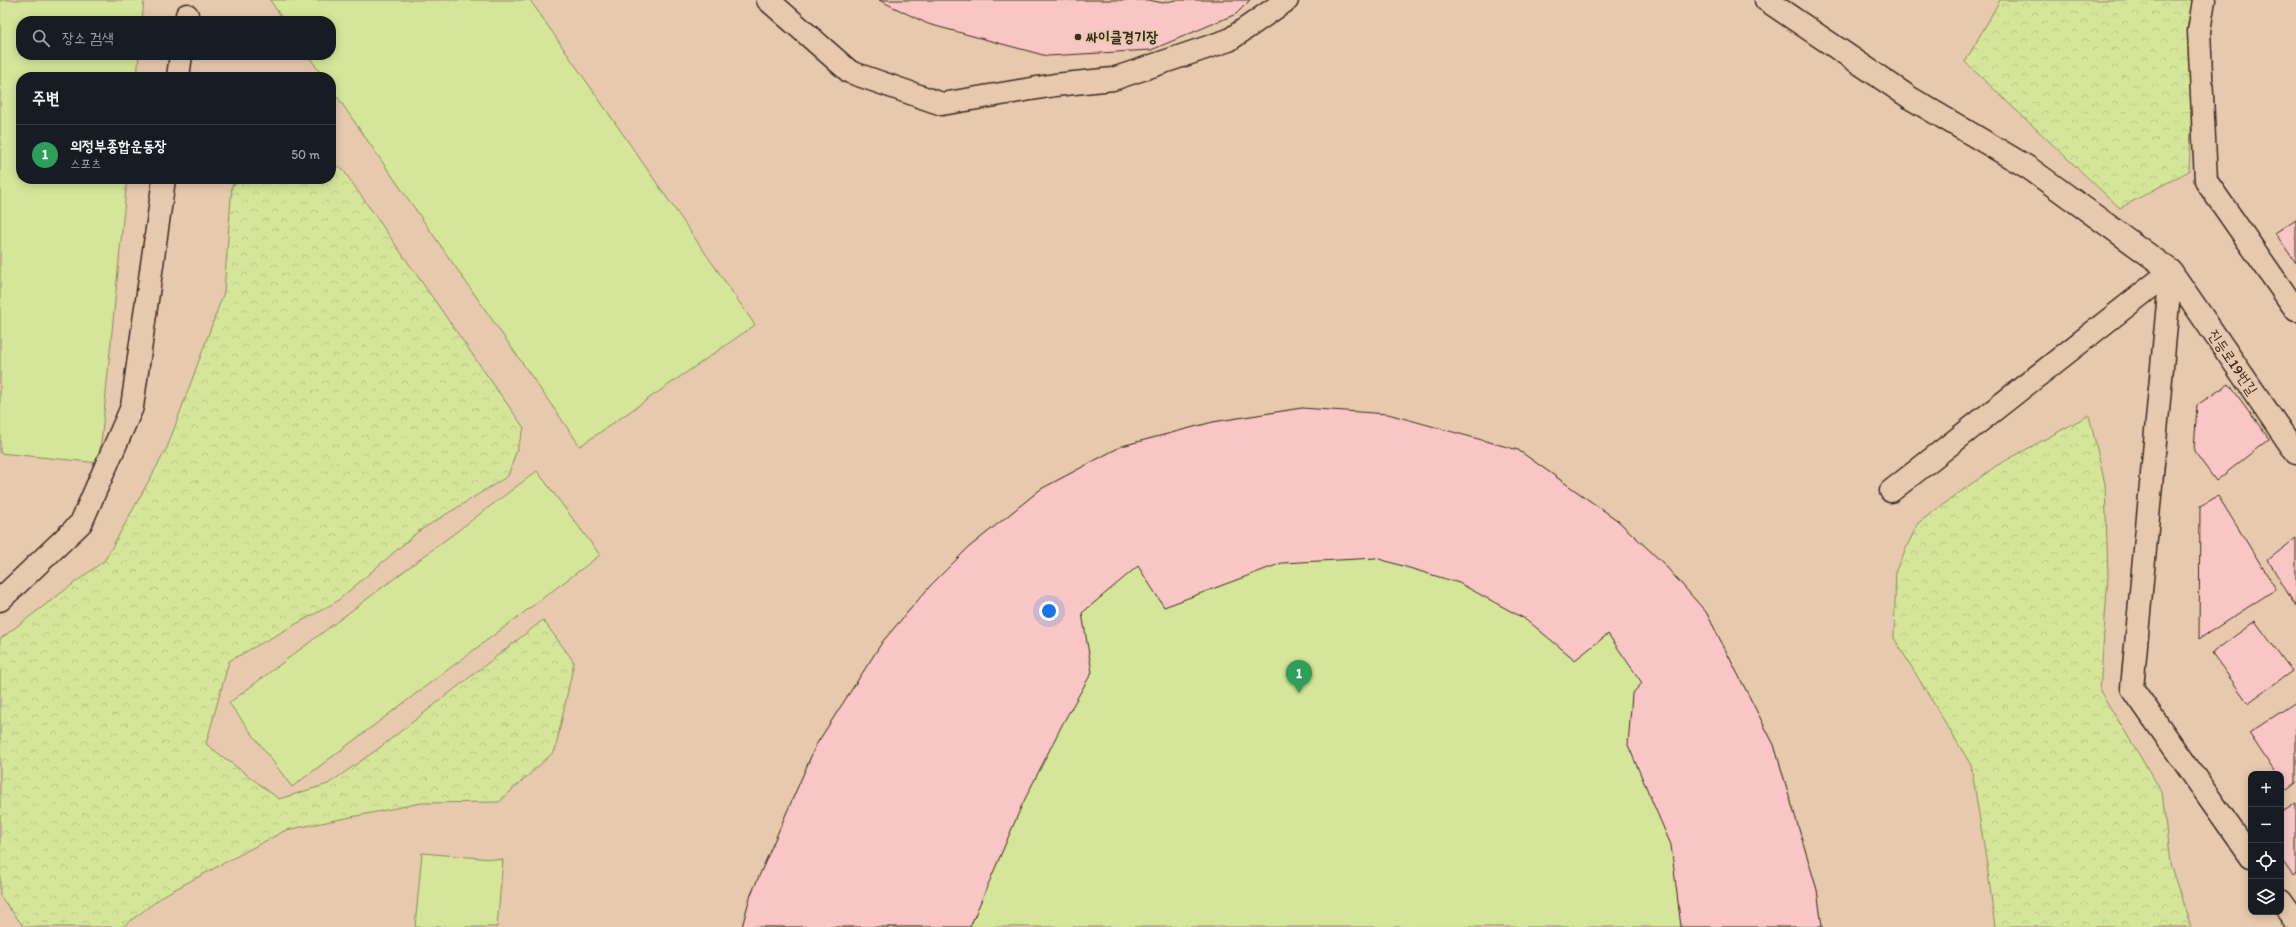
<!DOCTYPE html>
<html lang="ko">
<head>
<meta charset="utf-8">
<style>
  :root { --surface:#171b24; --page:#20242c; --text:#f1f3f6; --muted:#9ea1a6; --line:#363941; --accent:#9f9995 }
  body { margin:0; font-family:Itim,"Poor Story",sans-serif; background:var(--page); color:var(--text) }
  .controls { position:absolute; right:12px; bottom:12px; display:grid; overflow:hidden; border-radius:8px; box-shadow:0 2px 10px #0003 }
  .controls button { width:36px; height:36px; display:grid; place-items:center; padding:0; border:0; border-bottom:1px solid var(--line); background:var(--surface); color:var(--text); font:20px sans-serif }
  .you { position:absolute; left:1049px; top:611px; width:14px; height:14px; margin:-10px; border:3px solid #fff; border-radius:50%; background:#1a73e8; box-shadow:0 0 0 6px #1a73e833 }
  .badge { display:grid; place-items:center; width:26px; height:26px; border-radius:50%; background:var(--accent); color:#fff; font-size:13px; font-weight:700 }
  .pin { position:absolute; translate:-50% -33px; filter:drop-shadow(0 1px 2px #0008) }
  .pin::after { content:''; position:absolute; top:21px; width:14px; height:12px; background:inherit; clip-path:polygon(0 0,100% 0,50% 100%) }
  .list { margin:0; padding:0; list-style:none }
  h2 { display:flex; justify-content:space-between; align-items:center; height:52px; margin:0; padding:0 16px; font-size:17px }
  h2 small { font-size:13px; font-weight:400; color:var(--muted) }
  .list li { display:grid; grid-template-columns:26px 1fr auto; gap:12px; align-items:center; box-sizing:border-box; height:60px; padding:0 16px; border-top:1px solid var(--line) }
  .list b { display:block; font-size:15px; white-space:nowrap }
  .list p { margin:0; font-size:13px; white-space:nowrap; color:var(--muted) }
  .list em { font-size:13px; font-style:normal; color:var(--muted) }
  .icon { flex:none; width:22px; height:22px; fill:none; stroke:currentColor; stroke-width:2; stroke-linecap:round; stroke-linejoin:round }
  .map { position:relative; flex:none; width:2296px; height:927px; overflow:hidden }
  .search { position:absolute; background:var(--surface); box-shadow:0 2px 10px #0003; left:16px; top:16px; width:320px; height:44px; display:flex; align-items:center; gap:10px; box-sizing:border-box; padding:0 14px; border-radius:16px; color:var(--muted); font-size:15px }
  .panel { position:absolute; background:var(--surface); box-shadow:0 2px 10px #0003; left:16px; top:72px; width:320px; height:112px; border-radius:16px }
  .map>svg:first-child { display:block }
</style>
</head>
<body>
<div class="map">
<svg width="2296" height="927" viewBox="0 0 2296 927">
  <defs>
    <pattern id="forest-crowns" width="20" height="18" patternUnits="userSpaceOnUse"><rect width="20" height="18" fill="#d5e69a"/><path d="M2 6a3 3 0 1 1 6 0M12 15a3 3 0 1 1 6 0" fill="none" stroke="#b8c584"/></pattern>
  </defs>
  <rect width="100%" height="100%" fill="#e7caae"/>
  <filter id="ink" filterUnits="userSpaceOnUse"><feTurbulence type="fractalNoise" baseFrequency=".025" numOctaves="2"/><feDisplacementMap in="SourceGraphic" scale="8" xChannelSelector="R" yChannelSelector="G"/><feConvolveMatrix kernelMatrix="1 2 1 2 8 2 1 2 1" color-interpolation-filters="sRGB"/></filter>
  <g filter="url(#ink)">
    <path fill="url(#forest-crowns)" stroke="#88885c" d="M2000,0H2197L2189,171L2120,208L1965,62Z
      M331,167H341L524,428L508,476L419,531L336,602L229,661L206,744L279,799L328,784L378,749L543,620L574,662L555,751L499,802L421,803L286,830L166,894L122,927H24L0,896V639L105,560L167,448L224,292L232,185L249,179H331Z
      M2089,415L2105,484L2108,576L2100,691L2162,792L2170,864L2191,927H1995L1987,864L1971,765L1894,638L1896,570L1918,523L1996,466Z"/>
    <path fill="#d5e69a" stroke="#88885c" d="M0,0H144L142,21H21V55H139L137,77H21V179H127L99,463L0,453Z
      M270,0H530L755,325L580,446L331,88V77H323L308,55H331V21H284Z
      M1302,408L1518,450L1617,520L1662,562L1706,612L1774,745L1817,890L1822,927H742L750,897L816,745L883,641L931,585L968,548L1041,489L1122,446L1213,422Z
      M537,471L600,555L292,787L229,703Z
      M422,853L503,860L497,927H415Z"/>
    <path fill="#f8c7c5" stroke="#3b2a1e" d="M879,0H1148L1163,3L1175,0H1250L1236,14L1151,50L1047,56L928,24Z
      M2296,219V263L2275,233Z
      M2229,384L2269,439L2216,481L2194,451L2197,405Z
      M1302,408L1388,414L1518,450L1617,520L1662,562L1706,612L1774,745L1817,890L1822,927H1681L1671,845L1628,745L1632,694L1642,683L1608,634L1575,660L1527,620L1459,583L1376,558L1282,563L1164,607L1138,566L1082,613L1092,672L1063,723L1022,805L970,927H742L750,897L816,745L883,641L931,585L968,548L1041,489L1122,446L1213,422Z
      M2218,496L2276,589L2199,639L2200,506Z
      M2296,538V607L2268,560Z
      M2255,621L2292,671L2248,703L2212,653Z
      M2296,702V783L2287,790L2281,781V774H2276L2249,733Z
      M2296,803V874L2293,876L2281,859V813Z"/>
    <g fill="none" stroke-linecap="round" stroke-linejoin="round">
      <g stroke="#3b2a1e" stroke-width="25">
        <path id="minor" d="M768,0L850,72L942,104L1055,85L1113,79L1229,40L1287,0
          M1766,0L1912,99L2029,168L2171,271L2296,453
          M2204,0L2199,31L2206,181L2296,310
          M186,21L187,15
          M178,77L181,55
          M2171,271L2132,688L2251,857
          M1891,491L2171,271
          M0,600L81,523L132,407L164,179
          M2281,900L2296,921"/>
      </g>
      <use href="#minor" stroke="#e7caae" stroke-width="22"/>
    </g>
  </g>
  <circle fill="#3b2a1e" stroke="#e7caae" stroke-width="1.5" cx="1078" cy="37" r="4"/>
  <g text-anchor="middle" stroke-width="3.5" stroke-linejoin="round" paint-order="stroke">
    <g font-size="15" font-weight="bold" fill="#3b2a1e" stroke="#e7caae" text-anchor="start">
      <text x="1086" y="42">싸이클경기장</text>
    </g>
    <g font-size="15" fill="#3b2a1e" stroke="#e7caae">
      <text transform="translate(2233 362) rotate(56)" y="5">진등로19번길</text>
    </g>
  </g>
</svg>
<div class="controls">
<button>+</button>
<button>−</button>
<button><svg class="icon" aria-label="locate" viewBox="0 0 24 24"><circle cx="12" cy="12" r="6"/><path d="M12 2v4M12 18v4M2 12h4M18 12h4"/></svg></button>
<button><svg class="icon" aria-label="layers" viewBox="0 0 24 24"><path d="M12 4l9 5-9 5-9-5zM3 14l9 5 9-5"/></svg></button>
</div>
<div class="you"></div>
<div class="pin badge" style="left:1299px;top:693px;background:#2e9e5b">1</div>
<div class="search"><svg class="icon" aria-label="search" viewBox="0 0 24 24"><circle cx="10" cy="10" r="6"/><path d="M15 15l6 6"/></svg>장소 검색</div>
<section class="panel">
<h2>주변<small></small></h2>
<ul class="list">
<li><span class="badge" style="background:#2e9e5b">1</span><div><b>의정부종합운동장</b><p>스포츠</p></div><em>50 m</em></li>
</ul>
</section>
</div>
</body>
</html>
